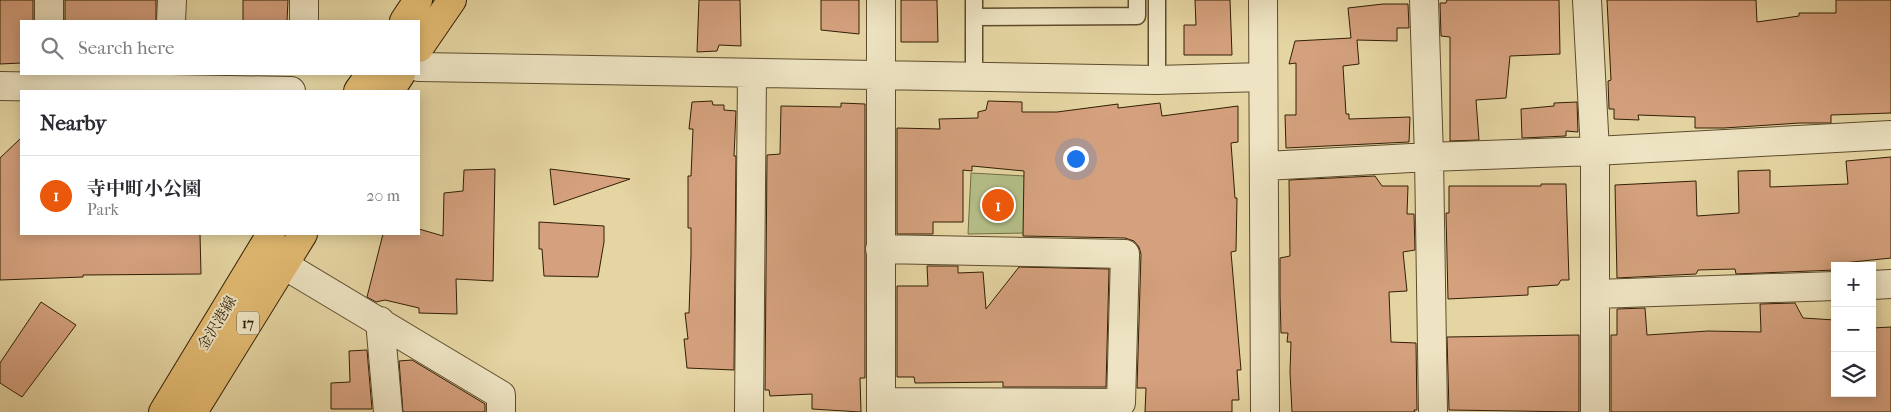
<!DOCTYPE html>
<html lang="en">
<head>
<meta charset="utf-8">
<style>
  :root { --surface:#fff; --page:#f2f2f3; --text:#2b2b33; --muted:#7c7c81; --line:#e1e1e2; --accent:#ea580c }
  body { margin:0; font-family:"IM FELL French Canon","Noto Serif JP",serif; background:var(--page); color:var(--text) }
  .controls { position:absolute; right:15px; bottom:15px; display:grid; overflow:hidden; border-radius:0px; box-shadow:0 2px 12px #0003 }
  .controls button { width:45px; height:45px; display:grid; place-items:center; padding:0; border:0; border-bottom:1px solid var(--line); background:var(--surface); color:var(--text); font:25px sans-serif }
  .you { position:absolute; left:1075px; top:158px; width:18px; height:18px; margin:-12px; border:4px solid #fff; border-radius:50%; background:#1a73e8; box-shadow:0 0 0 8px #1a73e833 }
  .badge { display:grid; place-items:center; width:32px; height:32px; border-radius:50%; background:var(--accent); color:#fff; font-size:16px; font-weight:700 }
  .pin { position:absolute; translate:-50% -50%; border:2px solid #fff; box-shadow:0 1px 5px #0006 }
  .list { margin:0; padding:0; list-style:none }
  h2 { display:flex; justify-content:space-between; align-items:center; height:65px; margin:0; padding:0 20px; font-size:21px }
  h2 small { font-size:16px; font-weight:400; color:var(--muted) }
  .list li { display:grid; grid-template-columns:32px 1fr auto; gap:15px; align-items:center; box-sizing:border-box; height:80px; padding:0 20px; border-top:1px solid var(--line) }
  .list b { display:block; font-size:19px; white-space:nowrap }
  .list p { margin:0; font-size:16px; white-space:nowrap; color:var(--muted) }
  .list em { font-size:16px; font-style:normal; color:var(--muted) }
  .icon { flex:none; width:28px; height:28px; fill:none; stroke:currentColor; stroke-width:2; stroke-linecap:round; stroke-linejoin:round }
  .map { position:relative; flex:none; width:1891px; height:412px; overflow:hidden }
  .search { position:absolute; background:var(--surface); box-shadow:0 2px 12px #0003; left:20px; top:20px; width:400px; height:55px; display:flex; align-items:center; gap:12px; box-sizing:border-box; padding:0 18px; border-radius:0px; color:var(--muted); font-size:19px }
  .panel { position:absolute; background:var(--surface); box-shadow:0 2px 12px #0003; left:20px; top:90px; width:400px; height:145px; border-radius:0px }
  .map>svg:first-child { display:block }
</style>
</head>
<body>
<div class="map">
<svg width="1891" height="412" viewBox="0 0 1891 412">
  <rect width="100%" height="100%" fill="#e5d5a2"/>
  <filter id="stains"><feTurbulence type="fractalNoise" baseFrequency=".004" numOctaves="4"/><feColorMatrix values="0 0 0 0 .2 0 0 0 0 .09 0 0 0 0 .02 0 0 0 .5 -.17"/></filter>
  <radialGradient id="worn" r=".72"><stop offset=".6" stop-color="#630" stop-opacity="0"/><stop offset="1" stop-color="#630" stop-opacity=".3"/></radialGradient>
  <path fill="#b4bd86" stroke="#726e46" d="M971,173L1025,176L1027,233L968,234Z"/>
  <path fill="#d4a07d" stroke="#311e05" d="M0,0H33V21H21V63L0,64Z
    M65,0H156V21H65Z
    M243,0H288L287,21H243Z
    M699,0H740L741,46L719,45L717,51L697,52Z
    M821,0H859V34L821,30Z
    M901,0H937L938,42H901Z
    M1195,0H1230L1232,55H1184V25H1196Z
    M1447,0H1559L1560,54L1510,56L1506,98L1476,100L1479,140L1450,141V37L1441,36L1440,3H1446Z
    M1607,0H1756L1757,22L1799,16V13H1836V0H1891V113L1831,115V123H1800L1724,128H1695V117L1638,115L1639,120L1614,119V109H1609L1608,81L1611,80Z
    M1383,4H1408L1409,28H1397V41L1357,40L1359,64L1343,66L1346,114H1349V119L1410,117L1409,142L1286,148L1285,115H1296V63L1289,64L1295,41L1351,38L1348,8Z
    M712,101L713,105H724V110L736,111L734,156H736L734,370L687,368L684,339H688L685,313H689L691,254V228H688V176H691L693,129H689L692,102Z
    M988,101L1022,102V112H1057L1118,104V108L1160,103L1162,116L1238,106V142L1231,143L1235,198H1237L1236,251L1231,252L1241,370H1237L1239,400H1232V412H1145L1146,388H1137L1141,254L1139,247L1134,241L1125,238L1023,236L1024,171L972,166V171L963,170V222H933V234H897V128L940,129L939,119L978,118V112L986,110Z
    M1577,102L1578,132L1566,131V136L1522,138L1521,109L1554,106V103Z
    M841,103L865,104V378H860L861,412L812,409V394L770,396L769,390H765L767,155L780,154L781,106L841,107Z
    M21,138V234H200L201,274L83,275V277L0,280V158Z
    M1891,157V258L1843,263V266H1835V270L1736,274L1735,269L1698,270L1696,274L1617,278L1615,185L1696,181L1697,216L1739,213L1738,171L1770,170V187L1848,184L1846,161Z
    M495,169L493,281L456,279L457,314L419,313V308L385,300L376,302L367,297L383,234H419V229L443,236L444,193L463,191L464,170Z
    M550,169L630,179L554,205Z
    M1375,176L1382,186H1408L1407,214H1414L1415,250L1403,252L1407,291L1389,292L1391,342L1416,343L1417,410H1414L1415,412H1292L1290,372L1291,342H1287L1288,333H1281L1280,296V258L1290,256L1289,180Z
    M1541,184H1566L1569,280H1561L1558,285L1528,287V295L1448,299L1446,213H1449V186H1541Z
    M539,222L604,226V242L598,277L544,276L542,249H539Z
    M927,266H958V273L983,272L986,309L1019,267L1109,269L1106,387H1003V382L915,383L914,377H897V286H928Z
    M41,302L76,325L22,397L0,383V363Z
    M1795,303L1803,318L1835,320V393H1872V328L1891,327V412H1611V335H1617V309L1645,308L1647,335L1708,331L1761,332L1760,304Z
    M1579,335V412L1449,410L1447,337Z
    M367,350L372,409H331V383L350,382L349,351Z
    M412,360L485,404V412H403L399,361Z"/>
  <g fill="none" stroke-linecap="round" stroke-linejoin="round">
    <g stroke="#5e4c2c" stroke-width="19">
      <path id="lane" d="M974,0V76
        M974,17L1137,16V0
        M1157,80V0"/>
    </g>
    <g stroke="#5e4c2c" stroke-width="30">
      <path id="street" d="M1263,0L1265,412
        M1424,0L1429,157L1433,412
        M1587,0L1595,151V412
        M49,21V0
        M171,21L172,0
        M304,21V0
        M419,67L1157,80L1263,77
        M0,86L291,91
        M1265,166L1429,157L1595,151L1891,135
        M880,249L1125,254L1121,403L881,402
        M284,265L501,395V412
        M1872,285L1891,284
        M1596,294L1835,286
        M380,321L388,412
        M749,412L752,73
        M881,412V0"/>
    </g>
    <g stroke="#311e05" stroke-width="30">
      <path id="primary" d="M404,21L418,0
        M419,48L452,0
        M358,91L370,74
        M390,91L401,74
        M163,412L271,234
        M193,412L303,234"/>
    </g>
    <use href="#lane" stroke="#eee4c3" stroke-width="16"/>
    <use href="#street" stroke="#eee4c3" stroke-width="28"/>
    <use href="#primary" stroke="#e2ba71" stroke-width="28"/>
  </g>
  <g text-anchor="middle" stroke-width="4" stroke-linejoin="round" paint-order="stroke">
    <rect fill="#eee4c3" stroke="#6a593e" stroke-width="1" x="237" y="311.5" width="22" height="23" rx="4"/>
    <g font-size="14" font-weight="bold" fill="#311e05">
      <text x="248" y="328">17</text>
    </g>
    <g font-size="15" fill="#311e05" stroke="#eee4c3">
      <text transform="translate(217 323) rotate(-59)" y="5">金沢港線</text>
    </g>
  </g>
  <rect width="100%" height="100%" filter="url(#stains)"/>
  <rect width="100%" height="100%" fill="url(#worn)"/>
</svg>
<div class="controls">
<button>+</button>
<button>−</button>
<button><svg class="icon" aria-label="layers" viewBox="0 0 24 24"><path d="M12 4l9 5-9 5-9-5zM3 14l9 5 9-5"/></svg></button>
</div>
<div class="you"></div>
<div class="pin badge" style="left:998px;top:205px">1</div>
<div class="search"><svg class="icon" aria-label="search" viewBox="0 0 24 24"><circle cx="10" cy="10" r="6"/><path d="M15 15l6 6"/></svg>Search here</div>
<section class="panel">
<h2>Nearby<small></small></h2>
<ul class="list">
<li><span class="badge">1</span><div><b>寺中町小公園</b><p>Park</p></div><em>20 m</em></li>
</ul>
</section>
</div>
</body>
</html>
